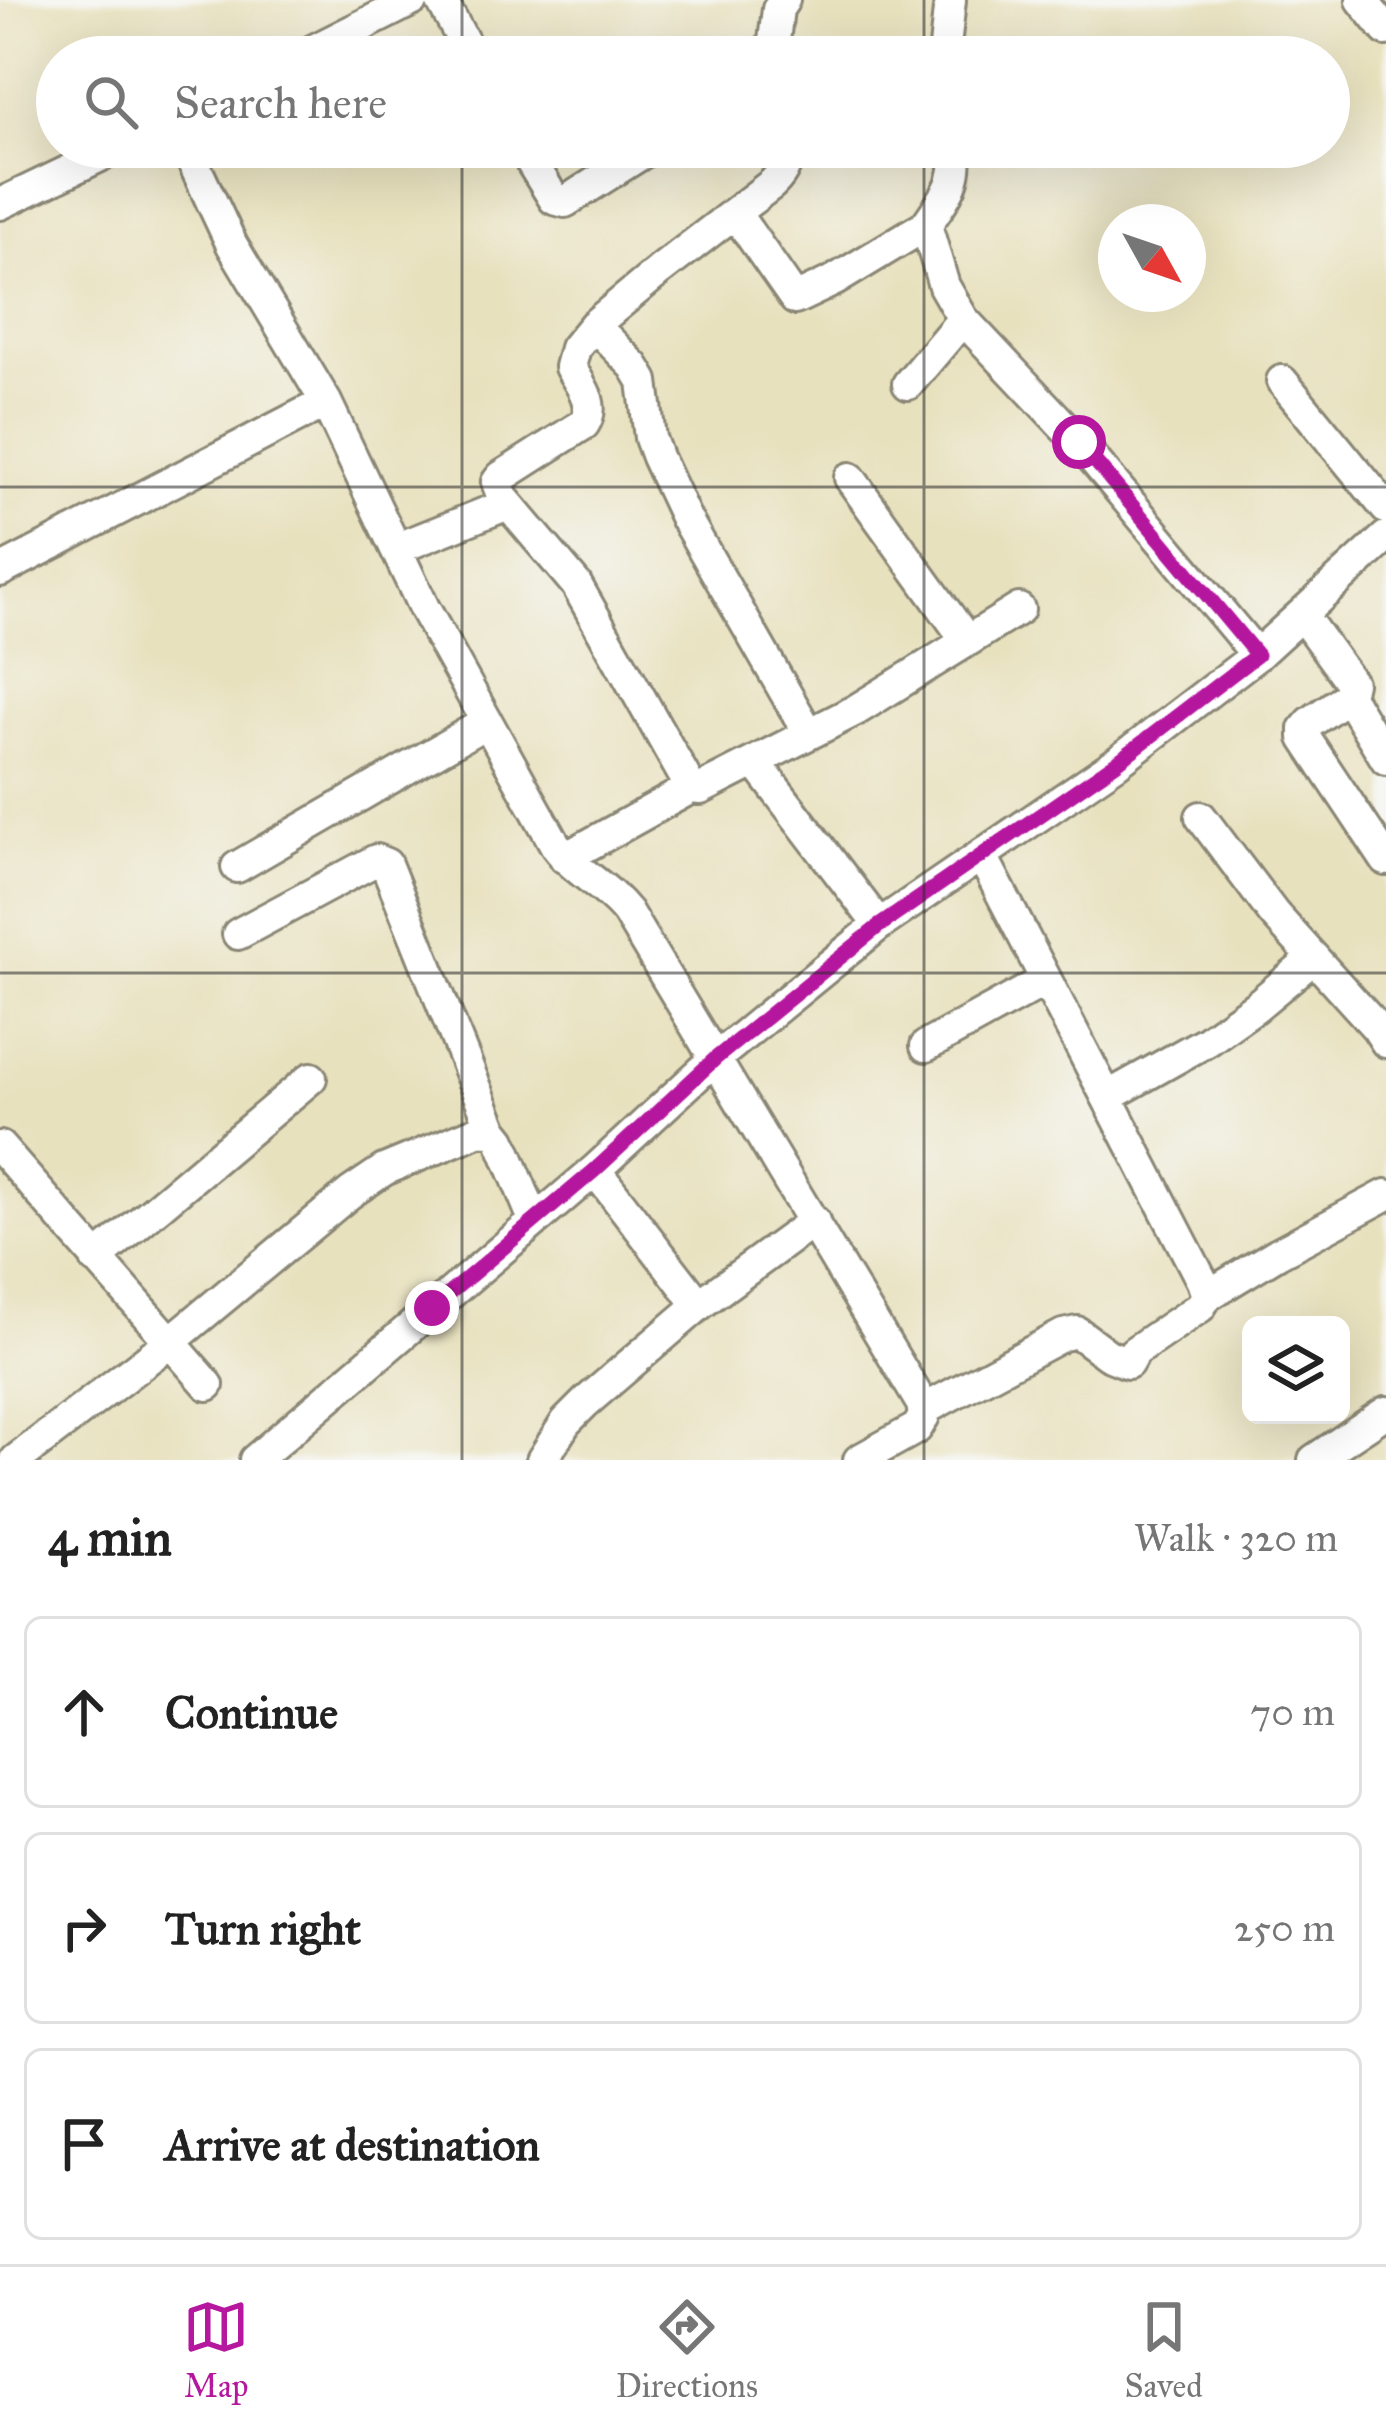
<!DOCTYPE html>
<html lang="en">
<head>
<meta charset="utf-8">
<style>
  :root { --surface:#fff; --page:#f2f2f2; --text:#222; --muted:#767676; --line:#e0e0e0; --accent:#b5179e }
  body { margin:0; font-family:"IM FELL Great Primer",serif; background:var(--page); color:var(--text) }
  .controls { position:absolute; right:36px; bottom:36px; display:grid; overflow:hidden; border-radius:18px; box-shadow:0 12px 48px #0002 }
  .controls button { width:108px; height:108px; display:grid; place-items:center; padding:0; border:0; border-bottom:3px solid var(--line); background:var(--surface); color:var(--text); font:60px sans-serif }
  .compass { position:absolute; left:1098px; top:204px; width:108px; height:108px; border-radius:50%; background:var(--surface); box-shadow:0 12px 48px #0002; rotate:130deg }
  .stop { position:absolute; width:36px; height:36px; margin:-27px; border:9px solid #b5179e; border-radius:50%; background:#fff }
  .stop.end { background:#b5179e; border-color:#fff; box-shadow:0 3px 12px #0008 }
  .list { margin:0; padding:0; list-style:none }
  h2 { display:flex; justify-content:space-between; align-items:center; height:156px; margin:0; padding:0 48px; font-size:51px }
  h2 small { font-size:39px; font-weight:400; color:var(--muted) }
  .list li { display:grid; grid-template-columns:78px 1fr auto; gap:36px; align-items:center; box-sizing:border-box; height:192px; margin:0 24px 24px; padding:0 24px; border:3px solid var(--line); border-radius:18px }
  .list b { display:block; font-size:45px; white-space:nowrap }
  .list em { font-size:39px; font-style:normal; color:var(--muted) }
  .icon { flex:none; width:66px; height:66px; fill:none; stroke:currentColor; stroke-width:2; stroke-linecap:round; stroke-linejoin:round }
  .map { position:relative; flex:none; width:1386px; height:1460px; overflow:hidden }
  .search { position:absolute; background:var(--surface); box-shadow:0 12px 48px #0002; left:36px; right:36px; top:36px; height:132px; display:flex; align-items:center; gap:30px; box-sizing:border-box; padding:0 42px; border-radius:66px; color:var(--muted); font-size:45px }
  .sheet { height:804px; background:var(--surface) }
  nav { display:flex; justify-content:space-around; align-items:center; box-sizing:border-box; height:168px; border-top:3px solid var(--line); background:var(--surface); font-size:33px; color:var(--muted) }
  nav a { display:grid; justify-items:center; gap:6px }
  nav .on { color:var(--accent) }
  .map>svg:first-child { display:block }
</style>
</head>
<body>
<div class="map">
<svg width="1386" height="1460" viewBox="0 0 1386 1460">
  <rect width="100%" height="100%" fill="#f6f6f2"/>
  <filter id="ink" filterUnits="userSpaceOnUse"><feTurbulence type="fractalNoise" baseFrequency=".00833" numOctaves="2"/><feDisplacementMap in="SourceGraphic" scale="24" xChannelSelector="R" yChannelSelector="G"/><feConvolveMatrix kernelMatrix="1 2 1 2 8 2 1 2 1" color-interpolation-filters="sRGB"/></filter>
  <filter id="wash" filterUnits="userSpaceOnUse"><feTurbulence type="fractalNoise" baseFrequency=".004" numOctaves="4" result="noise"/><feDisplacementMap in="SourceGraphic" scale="48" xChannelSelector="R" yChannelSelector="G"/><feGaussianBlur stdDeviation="2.7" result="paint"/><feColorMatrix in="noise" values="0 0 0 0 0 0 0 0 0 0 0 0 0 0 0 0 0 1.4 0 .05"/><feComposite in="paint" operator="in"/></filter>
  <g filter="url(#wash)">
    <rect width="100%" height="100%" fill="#e8e1be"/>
  </g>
  <g filter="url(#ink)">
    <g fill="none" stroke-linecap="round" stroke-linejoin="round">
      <g stroke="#8a8674" stroke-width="36">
        <path id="street" d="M441,0L472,57
          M1362,0L1386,30
          M300,57L413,0
          M772,57L778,9L784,0
          M944,57L950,0
          M186,147L232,245L326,402L424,608L556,846C576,873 607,886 627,912L922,1404L924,1416L917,1428L859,1460
          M522,147L554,199L565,202L652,147
          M785,147C788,164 784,172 772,184L659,271L594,325L575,348L570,367C580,385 597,404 584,424L501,477L497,482L503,498L576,584L691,788L701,789L856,710L1019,609
          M0,204L119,147
          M735,213L795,299L835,280L926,225L944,286L963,319
          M926,225C944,199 961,180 954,147
          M594,325L634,366L643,381L650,438L657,457L686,519L809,734
          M1282,381L1386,508
          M908,384L963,319L1079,442L1257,655
          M850,478L967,641
          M396,549L498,508L503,498
          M0,571L326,402
          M1302,615L1351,683L1348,696L1311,722L1305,729V738L1386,860
          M1348,696L1386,759
          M755,762L879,925
          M1201,817L1274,914L1377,1028L1386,1042
          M565,858L691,788
          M237,867L487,722
          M238,934L376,860L386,864L493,1130
          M926,1046L1046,980
          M1107,1097L1207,1041L1255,1007L1314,958
          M0,1147L208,1385
          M595,1170L699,1305
          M96,1259L311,1078
          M1207,1296L1278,1253L1386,1195
          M923,1410L1063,1335L1077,1332L1108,1355L1128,1363L1134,1352L1200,1307L1207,1296L1202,1281L982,856
          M16,1460L170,1342L350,1193L384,1170L478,1131L493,1130L501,1140L534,1220
          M255,1460L595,1170L716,1058L879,925L1116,763L1257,655L1386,537
          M542,1460L566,1422L586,1402L699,1305L814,1221
          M1314,1460L1386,1412"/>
      </g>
      <use href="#street" stroke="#fff" stroke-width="30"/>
    </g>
  </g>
  <g fill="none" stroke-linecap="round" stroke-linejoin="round" filter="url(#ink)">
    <path stroke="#b5179e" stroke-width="15" d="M432,1308L595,1170L716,1058L879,926L1116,763L1257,655L1079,442"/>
  </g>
  <path fill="none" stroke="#2b2b2b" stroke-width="3" stroke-opacity="0.55" d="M462,0V57M924,0V57M462,147V1460M924,147V1460M0,487H1386M0,973H1386"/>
</svg>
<div class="controls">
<button><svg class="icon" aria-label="layers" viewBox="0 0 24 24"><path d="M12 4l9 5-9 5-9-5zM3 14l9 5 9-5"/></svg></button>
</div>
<svg class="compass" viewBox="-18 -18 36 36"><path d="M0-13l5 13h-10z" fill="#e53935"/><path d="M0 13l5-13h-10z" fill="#767676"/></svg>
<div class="stop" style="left:1079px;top:442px"></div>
<div class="stop end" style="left:432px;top:1308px"></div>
<div class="search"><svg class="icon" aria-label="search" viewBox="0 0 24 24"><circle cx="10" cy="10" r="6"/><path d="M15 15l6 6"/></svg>Search here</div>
</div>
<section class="sheet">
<h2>4 min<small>Walk · 320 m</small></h2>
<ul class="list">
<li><svg class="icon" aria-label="ahead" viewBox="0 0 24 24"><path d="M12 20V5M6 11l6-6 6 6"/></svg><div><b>Continue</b></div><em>70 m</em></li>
<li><svg class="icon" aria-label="right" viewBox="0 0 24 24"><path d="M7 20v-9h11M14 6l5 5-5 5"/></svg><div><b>Turn right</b></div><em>250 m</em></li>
<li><svg class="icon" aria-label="arrive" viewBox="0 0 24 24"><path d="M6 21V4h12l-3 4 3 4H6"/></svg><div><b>Arrive at destination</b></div></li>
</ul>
</section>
<nav>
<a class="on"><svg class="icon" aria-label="map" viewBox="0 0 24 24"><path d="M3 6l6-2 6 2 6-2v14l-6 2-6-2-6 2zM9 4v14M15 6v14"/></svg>Map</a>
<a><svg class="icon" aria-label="directions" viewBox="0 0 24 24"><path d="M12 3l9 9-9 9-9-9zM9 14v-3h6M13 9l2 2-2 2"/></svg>Directions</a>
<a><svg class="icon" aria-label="saved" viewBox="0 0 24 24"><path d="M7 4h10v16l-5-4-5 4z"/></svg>Saved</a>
</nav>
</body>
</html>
